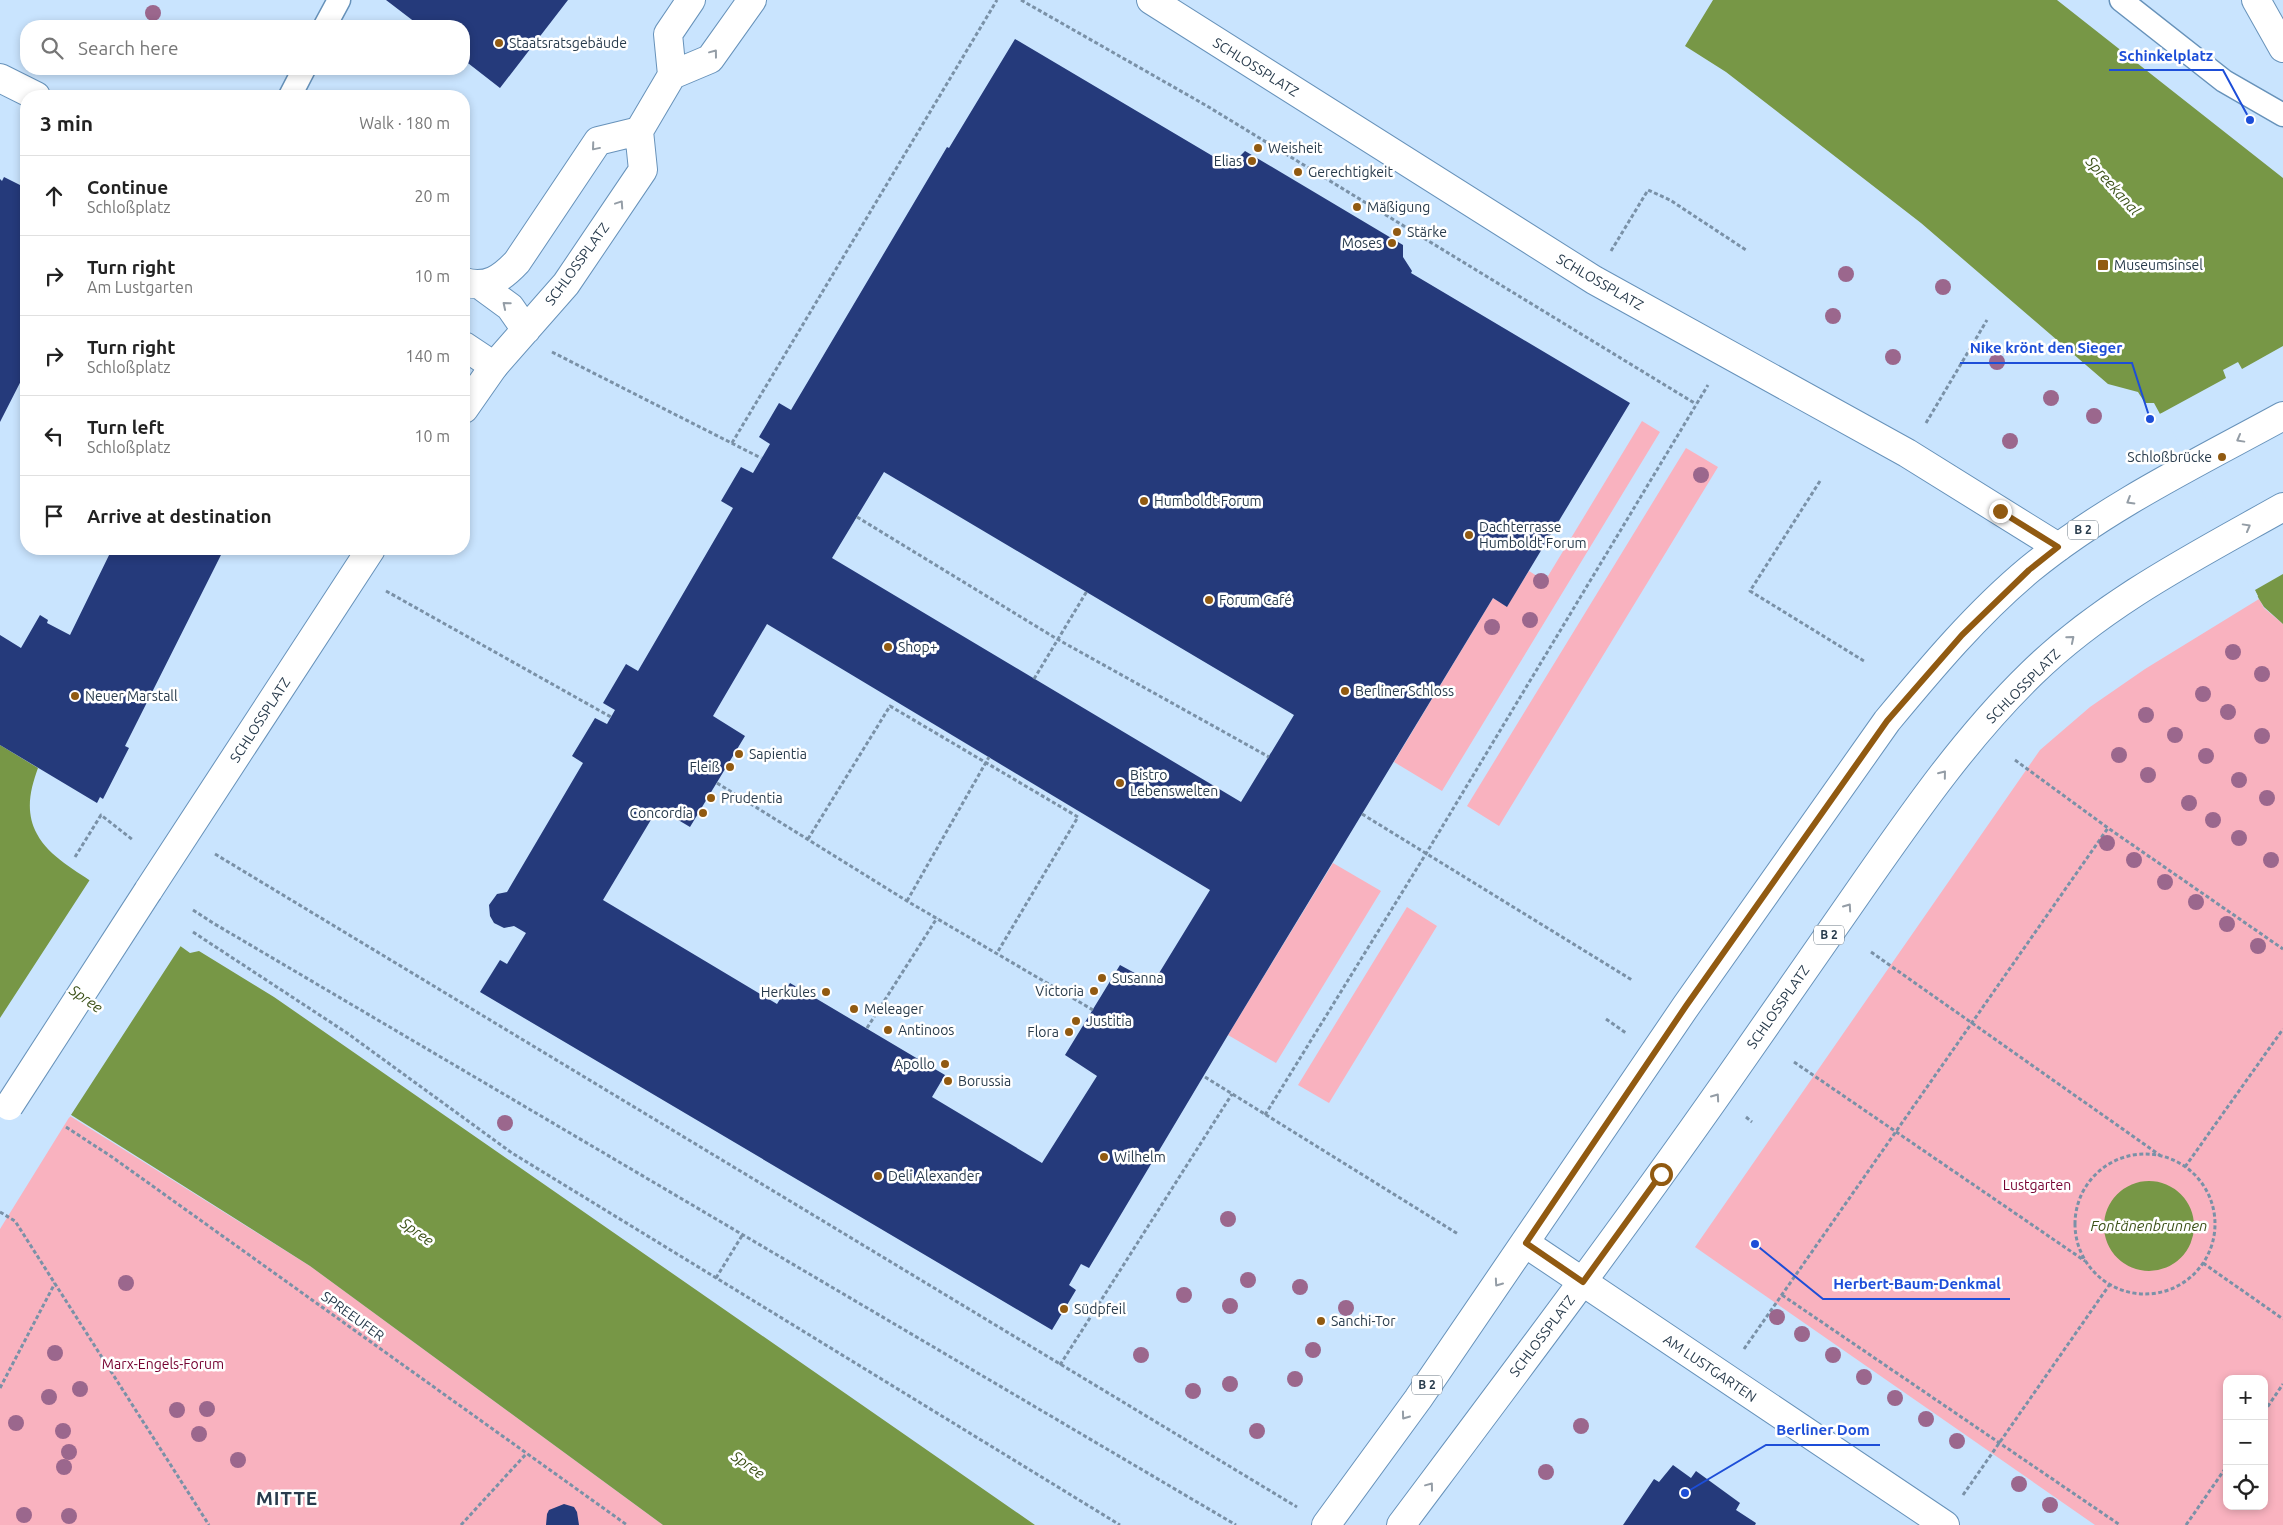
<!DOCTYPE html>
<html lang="en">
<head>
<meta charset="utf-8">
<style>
  :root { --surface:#fff; --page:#f6f6f6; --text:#222; --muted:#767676; --line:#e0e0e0 }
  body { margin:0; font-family:Ubuntu,sans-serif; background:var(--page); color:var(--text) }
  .controls { position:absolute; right:15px; bottom:15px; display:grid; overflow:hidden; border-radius:10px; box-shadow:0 2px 8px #0003 }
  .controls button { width:45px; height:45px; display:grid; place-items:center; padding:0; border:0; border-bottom:1px solid var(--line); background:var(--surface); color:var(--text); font:25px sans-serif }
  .stop { position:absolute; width:15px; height:15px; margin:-11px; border:4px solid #915a11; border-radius:50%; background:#fff }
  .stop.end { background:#915a11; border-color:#fff; box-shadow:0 1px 5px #0008 }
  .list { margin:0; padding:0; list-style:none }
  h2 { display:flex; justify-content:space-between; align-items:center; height:65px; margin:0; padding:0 20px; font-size:21px }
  h2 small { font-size:16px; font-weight:400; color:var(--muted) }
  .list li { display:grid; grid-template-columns:32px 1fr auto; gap:15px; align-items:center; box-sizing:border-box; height:80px; padding:0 20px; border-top:1px solid var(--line) }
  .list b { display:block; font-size:19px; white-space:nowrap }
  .list p { margin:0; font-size:16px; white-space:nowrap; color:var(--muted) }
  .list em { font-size:16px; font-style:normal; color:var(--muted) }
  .icon { flex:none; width:28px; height:28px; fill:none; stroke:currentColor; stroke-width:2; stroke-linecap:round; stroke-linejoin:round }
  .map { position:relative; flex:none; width:2283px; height:1525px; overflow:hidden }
  .search { position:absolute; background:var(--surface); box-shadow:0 2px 8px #0003; left:20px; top:20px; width:450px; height:55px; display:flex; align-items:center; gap:12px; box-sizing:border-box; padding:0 18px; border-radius:20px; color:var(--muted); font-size:19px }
  .panel { position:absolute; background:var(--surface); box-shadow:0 2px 8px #0003; left:20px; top:90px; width:450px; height:465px; border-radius:20px }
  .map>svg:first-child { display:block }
</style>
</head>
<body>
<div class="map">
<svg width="2283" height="1525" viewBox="0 0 2283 1525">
  <rect width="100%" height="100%" fill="#c9e4fe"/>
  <path fill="#f9b2bf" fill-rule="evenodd" d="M1642,421L1660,432L1442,791L1394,762L1493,598L1507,606L1529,571L1545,581Z
    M1686,448L1718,467L1499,826L1467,806Z
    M2259,599L2264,608L2283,624V1525H2095L1695,1247L2040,750L2090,707L2145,669ZM2227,1379H2264V1506H2227Z
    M1333,863L1381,891L1276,1063L1228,1035Z
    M1407,907L1437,926L1329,1103L1298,1085Z
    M70,1116L310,1266L663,1525H0V1229Z"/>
  <path fill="#779746" d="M1713,0H2057L2283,178V624L2264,607L2259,599L2166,412L2160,414L2154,403H2145L2138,392L2108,384L1921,223L1726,72L1685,46Z
    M0,745L38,768C30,790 25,812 37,834C49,857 77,871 98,886C128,908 159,931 190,953L199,951L274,997L1035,1525H663L310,1266L0,1070Z
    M2104 1226a45 45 0 1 1 90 0a45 45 0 1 1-90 0Z"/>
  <path fill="#c9e4fe" d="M2283,346V574L2255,590L2258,596L2255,598L2165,415L2160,416L2158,415L2226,378L2223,370L2238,362L2242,369Z
    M91,878L182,944L69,1118L0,1073V1018Z"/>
  <path fill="#253a7b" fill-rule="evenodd" d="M386,0H568L500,88L464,60V26H420Z
    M1015,39L1216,158L1217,156L1231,159L1240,156L1245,151L1403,245V257L1412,271L1411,273L1630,403L1507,607L1493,598L1228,1035L1089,1268L1081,1264L1069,1285L1076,1290L1052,1330L480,992L500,960L507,964L526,933L514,926L504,928L494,923L490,916L489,905L497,894L507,892L583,763L572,756L595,718L607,724L615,710L603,703L626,664L638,671L733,508L721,501L741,467L753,473L770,444L759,437L779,403L791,410L947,147L949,148ZM884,472L1294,715L1241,802L832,558ZM767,624L1210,890L1153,983L1120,965L1065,1055L1097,1076L1042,1163L932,1097L945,1075L790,983L777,1004L603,900L658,808L690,827L745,736L713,716Z
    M4,177L26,188V371L0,422V179L2,181Z
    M112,549H224L125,746L129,748L103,799L100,797L97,803L0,745V635L21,648L40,615L48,620L47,623L70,635Z
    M1673,1465L1691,1478L1696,1471L1740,1503L1736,1510L1756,1523L1755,1525H1623L1654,1479L1659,1482Z
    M564,1504L574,1507L577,1512L579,1525H546L547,1514L549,1510Z"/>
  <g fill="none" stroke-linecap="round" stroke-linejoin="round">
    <g stroke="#6792ba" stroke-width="25">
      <path id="service" d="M2121,0L2224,81L2283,115
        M325,26L339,0
        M290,96L304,69"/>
    </g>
    <g stroke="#6792ba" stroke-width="30">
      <path id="pedestrian" d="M1151,0L1594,280L1907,453L2058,547"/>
    </g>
    <g stroke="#6792ba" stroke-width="30">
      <path id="minor" d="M2256,0L2283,48
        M464,409L494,366
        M148,891L371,549
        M1525,1243L1945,1525"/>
    </g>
    <g stroke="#6792ba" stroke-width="30">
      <path id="tertiary" d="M672,75L668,34L691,0
        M0,78L36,96
        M464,282C487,289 502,278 517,262L598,141L639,131
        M480,285L510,307L526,330
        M464,346L494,366L566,284L643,170L639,131L672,75L710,59L752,0"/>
    </g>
    <g stroke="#6792ba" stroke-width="30">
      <path id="primary" d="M1326,1525L1418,1399L1686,1006L1887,721C1931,668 1977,613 2030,569C2106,507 2197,463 2283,416
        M1401,1525C1517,1370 1634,1215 1745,1055C1785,997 1826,939 1866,881C1917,808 1968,735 2032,673C2105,602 2196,556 2283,507"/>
    </g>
    <path stroke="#7a91a7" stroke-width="3" stroke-dasharray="4 2.5" stroke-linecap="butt" d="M1021,0L1207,106L1696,404
      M1611,251L1648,190L1670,200L1746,250
      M552,352L761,458
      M1926,423L1987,320
      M732,443L997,0
      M1820,481L1750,591L1864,661
      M857,517L1057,639L1269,757
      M386,591L611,717
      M1034,679L1087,591
      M2015,760L2108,828L2283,949
      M717,783L907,901L1093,1010
      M1362,814L1632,980
      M808,839L890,706L1078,817L997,953
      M215,854L1297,1507
      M75,857L101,815L133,840
      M907,901L989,757
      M193,910L213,923L1236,1525
      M193,932L347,1033L512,1153L1120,1525
      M1871,952L2161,1156
      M1606,1019L1626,1033
      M867,1028L937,918
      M1794,1062L2085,1261
      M1205,1077L1458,1234
      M1265,1115L1427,852L1708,385
      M1746,1117L1752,1122
      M66,1127L112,1157L627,1525
      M2075 1224a70 70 0 1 1 140 0a70 70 0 1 1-140 0Z
      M2185,1167L2283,1029
      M0,1212L15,1221L209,1525
      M2203,1263L2283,1319
      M716,1278L743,1234
      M1782,1295L2120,1525
      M1744,1349L2108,828
      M1060,1365L1232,1094
      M0,1388L55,1283
      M2264,1412L2283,1384
      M1963,1495L2110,1284
      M461,1525L526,1454
      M2186,1525L2227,1466"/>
    <use href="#service" stroke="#fff" stroke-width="22"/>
    <use href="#pedestrian" stroke="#fff" stroke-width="28"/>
    <use href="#minor" stroke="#fff" stroke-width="28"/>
    <use href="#tertiary" stroke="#fff" stroke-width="28"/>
    <use href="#primary" stroke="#fff" stroke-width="28"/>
    <g stroke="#6792ba" stroke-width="30" stroke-linecap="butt">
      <path id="minor-bridge" d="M9,1106L148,891"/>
    </g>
    <use href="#minor-bridge" stroke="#fff" stroke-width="28"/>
  </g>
  <g fill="#9b678d">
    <circle cx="153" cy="13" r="8"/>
    <circle cx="1846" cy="274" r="8"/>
    <circle cx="1943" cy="287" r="8"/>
    <circle cx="1833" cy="316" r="8"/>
    <circle cx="1893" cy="357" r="8"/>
    <circle cx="1997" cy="362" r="8"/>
    <circle cx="2051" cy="398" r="8"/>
    <circle cx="2094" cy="416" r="8"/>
    <circle cx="2010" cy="441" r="8"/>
    <circle cx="1701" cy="475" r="8"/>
    <circle cx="1541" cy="581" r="8"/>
    <circle cx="1530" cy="620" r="8"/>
    <circle cx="1492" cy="627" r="8"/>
    <circle cx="2233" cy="652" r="8"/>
    <circle cx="2262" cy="674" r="8"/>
    <circle cx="2203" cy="694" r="8"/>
    <circle cx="2228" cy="712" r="8"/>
    <circle cx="2146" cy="715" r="8"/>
    <circle cx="2175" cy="735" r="8"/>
    <circle cx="2262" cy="736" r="8"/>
    <circle cx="2119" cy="755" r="8"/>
    <circle cx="2206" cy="756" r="8"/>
    <circle cx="2148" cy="775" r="8"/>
    <circle cx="2239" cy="780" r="8"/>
    <circle cx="2267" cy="798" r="8"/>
    <circle cx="2189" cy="803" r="8"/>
    <circle cx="2213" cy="820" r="8"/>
    <circle cx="2239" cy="838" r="8"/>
    <circle cx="2107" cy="843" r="8"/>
    <circle cx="2134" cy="860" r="8"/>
    <circle cx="2271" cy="860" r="8"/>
    <circle cx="2165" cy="882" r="8"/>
    <circle cx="2196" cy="902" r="8"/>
    <circle cx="2227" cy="924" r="8"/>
    <circle cx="2258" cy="946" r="8"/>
    <circle cx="505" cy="1123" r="8"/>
    <circle cx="1228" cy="1219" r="8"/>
    <circle cx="1248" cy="1280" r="8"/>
    <circle cx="126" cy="1283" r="8"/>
    <circle cx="1300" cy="1287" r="8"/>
    <circle cx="1184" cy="1295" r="8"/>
    <circle cx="1230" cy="1306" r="8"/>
    <circle cx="1346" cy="1308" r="8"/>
    <circle cx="1777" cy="1317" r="8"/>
    <circle cx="1802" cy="1334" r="8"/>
    <circle cx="1313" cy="1350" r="8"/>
    <circle cx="55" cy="1353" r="8"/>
    <circle cx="1141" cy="1355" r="8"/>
    <circle cx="1833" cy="1355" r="8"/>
    <circle cx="1864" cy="1377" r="8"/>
    <circle cx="1295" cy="1379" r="8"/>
    <circle cx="1230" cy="1384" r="8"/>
    <circle cx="80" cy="1389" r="8"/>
    <circle cx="1193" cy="1391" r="8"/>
    <circle cx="49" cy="1397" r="8"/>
    <circle cx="1895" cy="1398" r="8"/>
    <circle cx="207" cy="1409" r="8"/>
    <circle cx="177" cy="1410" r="8"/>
    <circle cx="1926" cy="1419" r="8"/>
    <circle cx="16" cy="1423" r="8"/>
    <circle cx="1581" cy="1426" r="8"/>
    <circle cx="63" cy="1431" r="8"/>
    <circle cx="1257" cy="1431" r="8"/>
    <circle cx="199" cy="1434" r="8"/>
    <circle cx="1957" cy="1441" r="8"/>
    <circle cx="69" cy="1452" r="8"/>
    <circle cx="238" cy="1460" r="8"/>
    <circle cx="64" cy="1467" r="8"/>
    <circle cx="1546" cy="1472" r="8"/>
    <circle cx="2019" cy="1484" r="8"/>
    <circle cx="2050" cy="1505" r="8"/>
    <circle cx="24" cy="1515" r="8"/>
    <circle cx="69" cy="1516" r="8"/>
  </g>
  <defs><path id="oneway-chevron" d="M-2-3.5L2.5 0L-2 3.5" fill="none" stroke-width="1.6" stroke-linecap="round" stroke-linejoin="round" transform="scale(1.25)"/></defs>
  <g stroke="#949da6">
    <use href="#oneway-chevron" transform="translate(714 53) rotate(-53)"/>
    <use href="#oneway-chevron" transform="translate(595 147) rotate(130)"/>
    <use href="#oneway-chevron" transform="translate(620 204) rotate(-56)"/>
    <use href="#oneway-chevron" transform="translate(506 305) rotate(-140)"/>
    <use href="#oneway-chevron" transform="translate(2240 439) rotate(151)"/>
    <use href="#oneway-chevron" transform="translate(2130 501) rotate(149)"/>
    <use href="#oneway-chevron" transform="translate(2247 527) rotate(-29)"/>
    <use href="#oneway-chevron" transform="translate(2071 639) rotate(-40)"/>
    <use href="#oneway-chevron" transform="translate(1943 774) rotate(-51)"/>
    <use href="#oneway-chevron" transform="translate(1848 907) rotate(-55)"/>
    <use href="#oneway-chevron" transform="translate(1716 1097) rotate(-55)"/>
    <use href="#oneway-chevron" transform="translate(1498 1283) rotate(125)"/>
    <use href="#oneway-chevron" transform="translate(1405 1416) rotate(126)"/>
    <use href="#oneway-chevron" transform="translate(1430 1486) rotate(-53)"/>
  </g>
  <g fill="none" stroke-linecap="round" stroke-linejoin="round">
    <path stroke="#915a11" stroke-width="6" d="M1661,1174L1583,1282L1526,1243L1686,1006L1887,721L1962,635L2029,570L2058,547L2000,511"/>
  </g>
  <g fill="#915a11" stroke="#fff" stroke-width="2">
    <circle cx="499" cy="43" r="5"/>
    <circle cx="1258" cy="148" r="5"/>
    <circle cx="1252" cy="161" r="5"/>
    <circle cx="1298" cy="172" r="5"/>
    <circle cx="1357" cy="207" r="5"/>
    <circle cx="1397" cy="232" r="5"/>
    <circle cx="1392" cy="243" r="5"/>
    <rect x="2097" y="259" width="12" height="12" rx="2.5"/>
    <circle cx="2222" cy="457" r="5"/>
    <circle cx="1144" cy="501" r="5"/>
    <circle cx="1469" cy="535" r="5"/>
    <circle cx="1209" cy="600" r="5"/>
    <circle cx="888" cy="647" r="5"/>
    <circle cx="1345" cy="691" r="5"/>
    <circle cx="75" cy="696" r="5"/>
    <circle cx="739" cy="754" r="5"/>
    <circle cx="730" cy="767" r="5"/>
    <circle cx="1120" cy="783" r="5"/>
    <circle cx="711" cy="798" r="5"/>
    <circle cx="703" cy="813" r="5"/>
    <circle cx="1102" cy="978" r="5"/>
    <circle cx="1094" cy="991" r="5"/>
    <circle cx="826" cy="992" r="5"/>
    <circle cx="854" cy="1009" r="5"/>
    <circle cx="1076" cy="1021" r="5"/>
    <circle cx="888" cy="1030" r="5"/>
    <circle cx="1069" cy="1032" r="5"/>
    <circle cx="945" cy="1064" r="5"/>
    <circle cx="948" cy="1081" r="5"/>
    <circle cx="1104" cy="1157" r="5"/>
    <circle cx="878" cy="1176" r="5"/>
    <circle cx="1064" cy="1309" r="5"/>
    <circle cx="1321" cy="1321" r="5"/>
  </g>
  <g text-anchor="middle" stroke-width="5" stroke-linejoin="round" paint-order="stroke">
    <g fill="#fff" stroke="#687682" stroke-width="1">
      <rect x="2068" y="520.5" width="30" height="19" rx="4"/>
      <rect x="1814" y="925.5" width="30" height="19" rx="4"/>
      <rect x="1412" y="1375.5" width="30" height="19" rx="4"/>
    </g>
    <g font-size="12" font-weight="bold" fill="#283b4c">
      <text x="2083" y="534">B 2</text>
      <text x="1829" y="939">B 2</text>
      <text x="1427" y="1389">B 2</text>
    </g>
    <g font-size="14" fill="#283b4c" stroke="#fff" text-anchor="start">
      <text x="509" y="48">Staatsratsgebäude</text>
      <text x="1268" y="153">Weisheit</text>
      <text x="1242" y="166" text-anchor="end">Elias</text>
      <text x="1308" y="177">Gerechtigkeit</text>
      <text x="1367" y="212">Mäßigung</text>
      <text x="1407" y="237">Stärke</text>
      <text x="1382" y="248" text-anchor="end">Moses</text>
      <text x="2114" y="270">Museumsinsel</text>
      <text x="2212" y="462" text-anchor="end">Schloßbrücke</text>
      <text x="1154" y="506">Humboldt Forum</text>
      <text x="1479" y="532">Dachterrasse<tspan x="1479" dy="16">Humboldt Forum</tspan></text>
      <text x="1219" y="605">Forum Café</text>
      <text x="898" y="652">Shop+</text>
      <text x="1355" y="696">Berliner Schloss</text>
      <text x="85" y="701">Neuer Marstall</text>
      <text x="749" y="759">Sapientia</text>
      <text x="720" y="772" text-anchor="end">Fleiß</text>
      <text x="1130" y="780">Bistro<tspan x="1130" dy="16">Lebenswelten</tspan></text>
      <text x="721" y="803">Prudentia</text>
      <text x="693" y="818" text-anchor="end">Concordia</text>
      <text x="1112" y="983">Susanna</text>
      <text x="1084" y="996" text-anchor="end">Victoria</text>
      <text x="816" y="997" text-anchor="end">Herkules</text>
      <text x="864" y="1014">Meleager</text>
      <text x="1086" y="1026">Justitia</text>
      <text x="898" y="1035">Antinoos</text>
      <text x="1059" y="1037" text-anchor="end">Flora</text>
      <text x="935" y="1069" text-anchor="end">Apollo</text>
      <text x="958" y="1086">Borussia</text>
      <text x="1114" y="1162">Wilhelm</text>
      <text x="888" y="1181">Deli Alexander</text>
      <text x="1074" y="1314">Südpfeil</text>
      <text x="1331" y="1326">Sanchi-Tor</text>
    </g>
    <g font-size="14" fill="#283b4c" stroke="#fff">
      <text transform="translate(1256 67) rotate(32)" y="5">SCHLOSSPLATZ</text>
      <text transform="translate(577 264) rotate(-54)" y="5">SCHLOSSPLATZ</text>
      <text transform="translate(1600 282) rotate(30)" y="5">SCHLOSSPLATZ</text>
      <text transform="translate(2023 686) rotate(-45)" y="5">SCHLOSSPLATZ</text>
      <text transform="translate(260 720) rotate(-57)" y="5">SCHLOSSPLATZ</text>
      <text transform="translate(1778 1007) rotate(-55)" y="5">SCHLOSSPLATZ</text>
      <text transform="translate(353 1316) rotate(36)" y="5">SPREEUFER</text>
      <text transform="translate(1542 1336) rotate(-53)" y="5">SCHLOSSPLATZ</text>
      <text transform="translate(1710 1368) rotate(34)" y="5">AM LUSTGARTEN</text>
    </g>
    <g font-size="14" fill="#750130" stroke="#fff">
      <text x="2037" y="1190">Lustgarten</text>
      <text x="163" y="1369">Marx-Engels-Forum</text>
    </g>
    <g font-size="15" font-style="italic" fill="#3d5219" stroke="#fff">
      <text transform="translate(2113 186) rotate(48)" y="5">Spreekanal</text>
      <text transform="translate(86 999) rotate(35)" y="5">Spree</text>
      <text x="2149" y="1231">Fontänenbrunnen</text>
      <text transform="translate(417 1232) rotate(35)" y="5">Spree</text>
      <text transform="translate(748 1465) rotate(35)" y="5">Spree</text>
    </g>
    <g font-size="19" font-weight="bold" letter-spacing="1" fill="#283b4c" stroke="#fff">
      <text x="287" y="1505">MITTE</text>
    </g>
  </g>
  <path fill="none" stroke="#1d4ed8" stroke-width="2" d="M2250 120L2223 70H2109M2150 419L2132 363H1960M1755 1244L1823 1299H2010M1685 1493L1766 1445H1880"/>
  <g fill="#1d4ed8" stroke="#fff" stroke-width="2">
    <circle cx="2250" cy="120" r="5"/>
    <circle cx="2150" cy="419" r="5"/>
    <circle cx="1755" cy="1244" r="5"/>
    <circle cx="1685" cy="1493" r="5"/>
  </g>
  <g font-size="15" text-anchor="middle" font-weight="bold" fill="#1d4ed8" stroke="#fff" stroke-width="5" stroke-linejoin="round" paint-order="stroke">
    <text x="2166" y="61">Schinkelplatz</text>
    <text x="2046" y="353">Nike krönt den Sieger</text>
    <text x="1917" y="1289">Herbert-Baum-Denkmal</text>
    <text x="1823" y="1435">Berliner Dom</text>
  </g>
</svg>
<div class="controls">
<button>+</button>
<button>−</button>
<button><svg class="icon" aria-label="locate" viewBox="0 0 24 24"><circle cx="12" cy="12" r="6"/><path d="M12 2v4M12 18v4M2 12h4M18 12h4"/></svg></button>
</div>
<div class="stop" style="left:1661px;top:1174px"></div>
<div class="stop end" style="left:2000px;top:511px"></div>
<div class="search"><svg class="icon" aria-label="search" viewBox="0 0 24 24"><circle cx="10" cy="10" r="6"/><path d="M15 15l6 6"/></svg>Search here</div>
<section class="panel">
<h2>3 min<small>Walk · 180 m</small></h2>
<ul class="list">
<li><svg class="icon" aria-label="ahead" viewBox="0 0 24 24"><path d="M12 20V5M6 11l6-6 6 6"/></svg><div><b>Continue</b><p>Schloßplatz</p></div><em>20 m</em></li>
<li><svg class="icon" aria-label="right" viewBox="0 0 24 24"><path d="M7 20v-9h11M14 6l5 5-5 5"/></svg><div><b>Turn right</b><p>Am Lustgarten</p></div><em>10 m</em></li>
<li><svg class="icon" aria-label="right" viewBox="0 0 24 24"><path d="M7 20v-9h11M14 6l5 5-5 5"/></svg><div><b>Turn right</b><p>Schloßplatz</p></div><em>140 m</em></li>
<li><svg class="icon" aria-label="left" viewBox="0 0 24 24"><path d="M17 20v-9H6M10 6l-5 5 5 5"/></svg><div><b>Turn left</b><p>Schloßplatz</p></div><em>10 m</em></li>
<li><svg class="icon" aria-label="arrive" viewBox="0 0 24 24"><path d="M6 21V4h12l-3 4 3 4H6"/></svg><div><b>Arrive at destination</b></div></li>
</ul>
</section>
</div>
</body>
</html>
